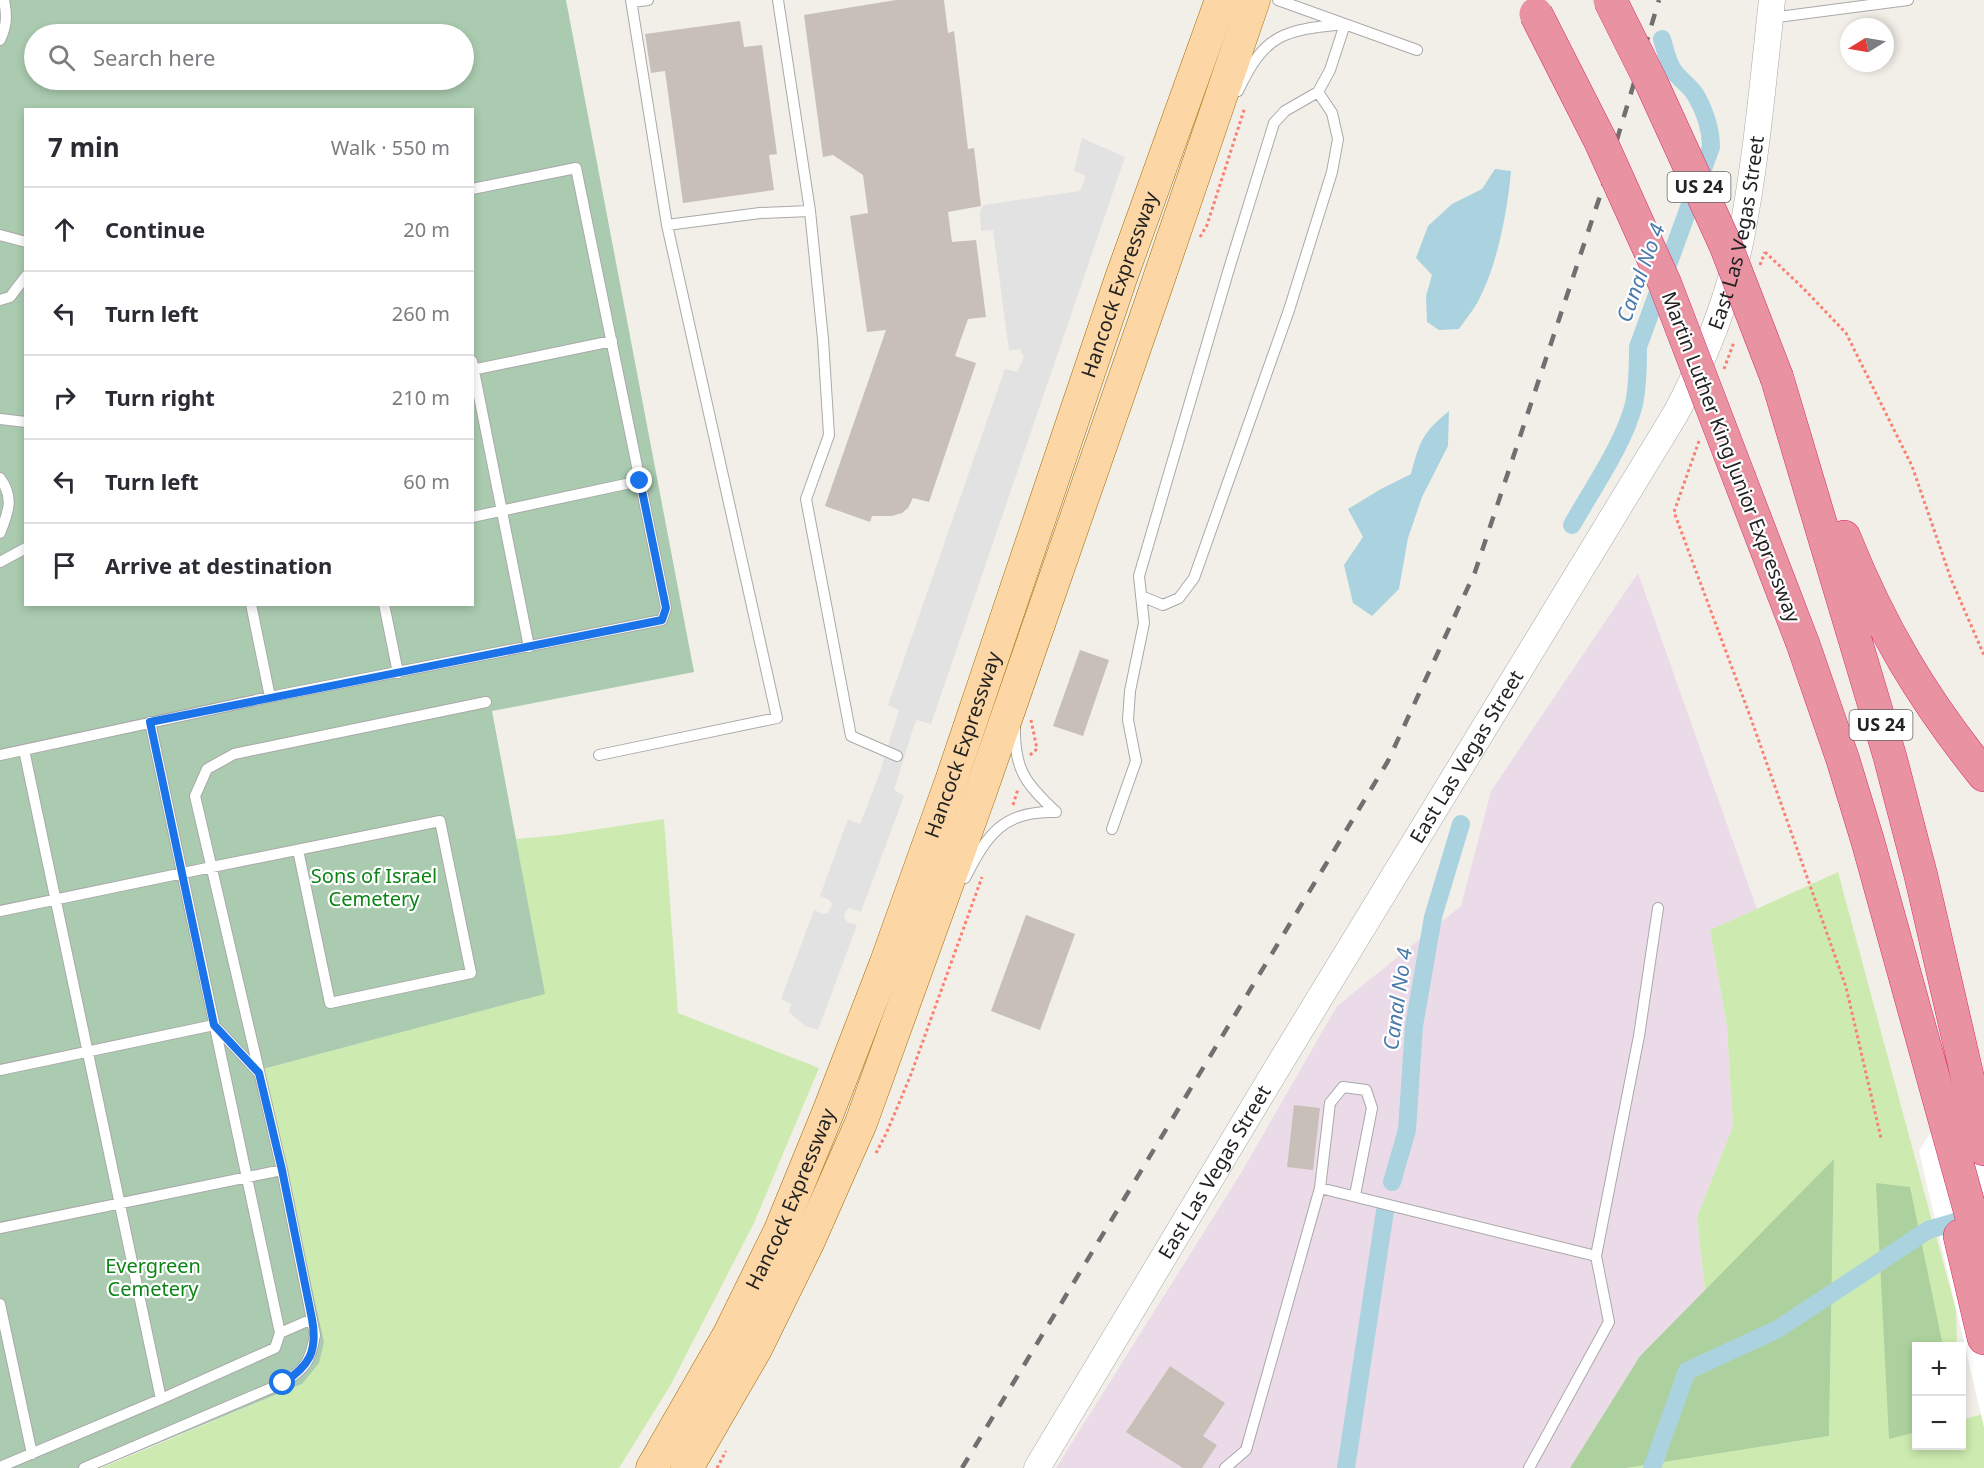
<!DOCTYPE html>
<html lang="en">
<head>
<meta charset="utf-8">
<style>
  :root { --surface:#fff; --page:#f7f7f7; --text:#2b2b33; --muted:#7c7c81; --line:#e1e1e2 }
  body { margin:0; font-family:"Noto Sans",sans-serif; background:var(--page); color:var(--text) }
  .controls { position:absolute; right:18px; bottom:18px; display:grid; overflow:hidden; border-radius:0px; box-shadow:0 3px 9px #0003 }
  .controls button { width:54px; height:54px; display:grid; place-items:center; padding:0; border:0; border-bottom:2px solid var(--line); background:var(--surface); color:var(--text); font:30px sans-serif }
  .compass { position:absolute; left:1840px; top:18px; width:54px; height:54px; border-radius:50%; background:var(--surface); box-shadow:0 3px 9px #0003; rotate:259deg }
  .stop { position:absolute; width:18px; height:18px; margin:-14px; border:4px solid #1a73e8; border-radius:50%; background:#fff }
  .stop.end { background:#1a73e8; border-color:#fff; box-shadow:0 2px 6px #0008 }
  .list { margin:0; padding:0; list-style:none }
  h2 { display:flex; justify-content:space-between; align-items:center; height:78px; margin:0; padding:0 24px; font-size:26px }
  h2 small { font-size:20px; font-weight:400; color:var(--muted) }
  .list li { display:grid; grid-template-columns:39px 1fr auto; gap:18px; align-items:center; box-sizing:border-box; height:84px; padding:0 24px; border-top:2px solid var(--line) }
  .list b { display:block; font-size:22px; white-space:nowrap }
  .list em { font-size:20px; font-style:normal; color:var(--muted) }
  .icon { flex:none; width:33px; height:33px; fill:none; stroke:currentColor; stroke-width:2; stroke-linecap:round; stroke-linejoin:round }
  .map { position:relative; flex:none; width:1984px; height:1468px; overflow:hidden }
  .search { position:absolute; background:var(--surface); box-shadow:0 3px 9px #0003; left:24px; top:24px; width:450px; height:66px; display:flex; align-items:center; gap:15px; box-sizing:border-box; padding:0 21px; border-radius:33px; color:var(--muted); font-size:22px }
  .panel { position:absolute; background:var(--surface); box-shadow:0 3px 9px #0003; left:24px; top:108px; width:450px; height:498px; border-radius:0px }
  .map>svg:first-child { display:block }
</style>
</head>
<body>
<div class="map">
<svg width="1984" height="1468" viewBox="0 0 1984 1468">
  <rect width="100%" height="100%" fill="#f2efe9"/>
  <path fill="#ebdbe8" d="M1638,573L1757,909L1710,930L1727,1026L1733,1126L1697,1217L1705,1290L1640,1356L1570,1468H1056L1241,1173L1337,1006L1461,906L1491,791Z"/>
  <path fill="#cdebb0" d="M664,819L678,1013L819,1068L754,1223L670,1386L619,1468H101L302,1384L263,1069L544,994L516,839L560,835Z
    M1838,872L1956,1310L1957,1346H1916V1446H1962V1420L1982,1414L1984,1426V1468H1626L1829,1436L1834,1160L1705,1290L1697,1217L1733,1126L1727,1026L1710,930Z"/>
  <path fill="#add19e" d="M1834,1159L1829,1436L1626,1468H1570L1640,1356Z
    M1876,1183L1910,1187L1943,1346H1916V1432L1889,1439Z"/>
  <path fill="#aacbaf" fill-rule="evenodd" d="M0,0H566L694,672L492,711L545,994L263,1069L324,1342L319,1363L302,1384L98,1468H0ZM34,34H464V80H34ZM26,110H472V604H26Z"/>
  <path fill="#e2e2e2" d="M1082,138L1125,157L931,724L917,720L913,729L894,790L904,796L861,912L849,908L846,911L844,917L847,922L857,925L818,1030L805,1026L789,1012L791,1004L781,999L814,910L823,914L828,913L832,904L830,900L820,896L848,819L860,824L879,775L899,710L888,705L1005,369L1017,372L1024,357L1020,349L1009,351L993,230L981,231L980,211L984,205L1080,191L1086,176L1074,171Z"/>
  <path fill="#aad3df" d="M1495,169L1511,171C1508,207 1498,261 1482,293C1477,306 1467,317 1459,329L1439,330L1427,322L1426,296L1432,275L1416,258L1428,226L1452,204L1482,189Z
    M1449,411L1448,446L1422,497L1408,538L1399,589L1372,616L1353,603L1344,565L1363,537L1348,509L1381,489L1411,474C1420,441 1422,433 1449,411Z"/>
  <path fill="#fff" d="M1976,1061L1984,1094V1427L1919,1151Z"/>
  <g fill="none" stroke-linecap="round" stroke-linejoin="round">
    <path stroke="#aad3df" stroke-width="18" d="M1572,525C1592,489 1624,444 1634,404C1638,385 1638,366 1638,347L1711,147C1711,129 1704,109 1695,94C1689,85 1679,79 1673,70C1667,60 1665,49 1662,39
      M1392,1182L1407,1130L1414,1026L1433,917L1461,824
      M1346,1468L1385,1211
      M1652,1468L1687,1371L1778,1329L1928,1230L1973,1217"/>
  </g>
  <path fill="#c7bfb8" d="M896,0H944L948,33L954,31L968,149L974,148L981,206L948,212L952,242L976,240L986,317L968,319L955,356L976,363L929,502L913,498L908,508L902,513L892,516H872L870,522L825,506L886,330L867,332L850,216L868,213L863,175L833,155L823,157L804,15Z
    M740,21L744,47L762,45L777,154L769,155L774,190L683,203L665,71L651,73L645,34Z
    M1080,650L1109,660L1083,736L1053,726Z
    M1026,915L1075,934L1040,1030L991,1011Z
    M1294,1105L1320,1108L1313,1170L1287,1167Z
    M1170,1366L1225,1403L1203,1436L1217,1445L1202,1468H1183L1126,1432Z"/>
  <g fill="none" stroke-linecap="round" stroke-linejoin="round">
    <g stroke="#a9a9a9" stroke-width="12">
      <path id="service" d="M778,0L810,211L823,339L829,435L806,499L851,736L897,756
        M1278,0L1417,50
        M632,2L648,0
        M1770,18L1908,0
        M0,40C7,26 7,15 4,0
        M667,225L760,213L810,211
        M0,235L26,242
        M0,300L10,297L26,276
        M472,361L529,647
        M472,370L612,341
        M0,419L26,422
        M0,478C14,497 9,511 0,533
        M472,517L640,481
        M0,562L26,548
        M1141,596L1163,605L1179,598L1194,578L1289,310L1332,172L1338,139L1332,113L1318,92
        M251,604L270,697
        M384,604L398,673
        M150,722L280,1333
        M1015,727C1014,770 1026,784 1056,812
        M24,750L161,1399
        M0,755L270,697L662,620L666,608L576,168L472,189
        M599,755L777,718L667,225L631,0
        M1112,829L1136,761L1128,720L1130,691L1144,623L1139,576L1228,272L1274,123L1285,111L1318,92L1330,70L1345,24C1284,30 1265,33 1238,91
        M965,878C987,835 1003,810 1056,812
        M0,911L212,867L440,821L471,973L330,1003L298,850
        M0,1070L214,1025L259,1073
        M1320,1188L1330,1103L1343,1087L1366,1090L1372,1108L1355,1195
        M0,1228L282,1170
        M0,1304L32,1454
        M0,1467L161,1399L275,1348L280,1333L312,1319
        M84,1468L283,1383C306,1368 310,1362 315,1335L282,1170L195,796L207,769L234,754L486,702
        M1225,1468L1246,1450L1320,1188L1596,1256L1639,1036L1658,908
        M1529,1468L1609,1322L1596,1256"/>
    </g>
    <g stroke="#a9a9a9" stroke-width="27">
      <g id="tertiary">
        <path id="s1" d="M1037,1468L1274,1073L1676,413C1704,360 1727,303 1740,243C1756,164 1763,81 1772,0"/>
      </g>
    </g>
    <g stroke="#a06b00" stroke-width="33">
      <g id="primary">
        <path id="s2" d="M652,1468L729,1334L780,1230L829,1110L885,965L951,781L1121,278L1221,0"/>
        <path d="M687,1468L756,1349L808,1243L861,1123L980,794L1154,293L1254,0"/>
      </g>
    </g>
    <g stroke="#dc2a67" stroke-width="34">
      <path id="motorway" d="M1777,378L1890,757L1921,876L1984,1149
        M1740,480L1803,644L1843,760L1868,842L1984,1261
        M1844,537C1881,629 1922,698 1984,775
        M1960,1236L1984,1338"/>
    </g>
    <path stroke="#fa8072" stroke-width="3" stroke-dasharray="3 3" stroke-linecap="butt" d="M1200,237L1207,225L1245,107
      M1765,252L1803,288L1846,333L1912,466L1951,579L1984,655
      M1760,265L1765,252
      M1724,369L1734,342
      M1699,441L1674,512L1750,716L1846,987L1881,1138
      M1030,755L1037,749L1031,720
      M1013,805L1018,789
      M876,1153L886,1134L910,1077L982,877
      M717,1468L726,1451"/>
    <use href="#service" stroke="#fff" stroke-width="10"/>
    <use href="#tertiary" stroke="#fff" stroke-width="26"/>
    <use href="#primary" stroke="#fcd6a4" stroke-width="32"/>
    <use href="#motorway" stroke="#e892a2" stroke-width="33"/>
    <path stroke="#707070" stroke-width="4.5" stroke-dasharray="12 12" stroke-linecap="butt" d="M962,1468L1388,761L1475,572L1600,196L1659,0"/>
    <g stroke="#dc2a67" stroke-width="34" stroke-linecap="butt">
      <path id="motorway-bridge" d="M1610,0L1652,84L1726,246L1777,378
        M1536,14L1600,140L1665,284L1740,480"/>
    </g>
    <use href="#motorway-bridge" stroke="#e892a2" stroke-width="33"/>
  </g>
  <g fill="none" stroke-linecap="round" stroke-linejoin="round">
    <path stroke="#1a73e8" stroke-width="8" d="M283,1383C309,1366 318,1352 312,1319L282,1170L259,1073L214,1025L150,722L662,620L666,608L640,481"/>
  </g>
  <g text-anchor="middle" stroke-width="4.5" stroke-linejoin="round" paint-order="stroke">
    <g fill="#fff" stroke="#646464" stroke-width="1.5">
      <rect x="1667.5" y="172" width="63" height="30" rx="4.5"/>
      <rect x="1849.5" y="710" width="63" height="30" rx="4.5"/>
    </g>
    <g font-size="18" font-weight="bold" fill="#222">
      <text x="1699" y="193">US 24</text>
      <text x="1881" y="731">US 24</text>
    </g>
    <g font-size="20" fill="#222" stroke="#fff">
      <text dy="7" stroke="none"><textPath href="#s1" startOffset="1425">East Las Vegas Street</textPath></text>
      <text dy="7" stroke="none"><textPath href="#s2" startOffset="1275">Hancock Expressway</textPath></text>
      <text transform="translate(1731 457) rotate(69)" y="7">Martin Luther King Junior Expressway</text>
      <text dy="7" stroke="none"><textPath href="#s2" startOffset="789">Hancock Expressway</textPath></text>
      <text dy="7" stroke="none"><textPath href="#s1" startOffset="831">East Las Vegas Street</textPath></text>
      <text dy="7" stroke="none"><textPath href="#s1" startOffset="345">East Las Vegas Street</textPath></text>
      <text dy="7" stroke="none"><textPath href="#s2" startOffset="303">Hancock Expressway</textPath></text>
    </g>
    <g font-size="20" fill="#0c8416" stroke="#fff">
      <text x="374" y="883">Sons of Israel<tspan x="374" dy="23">Cemetery</tspan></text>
      <text x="153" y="1273">Evergreen<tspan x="153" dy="23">Cemetery</tspan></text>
    </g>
    <g font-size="21" font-style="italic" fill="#4a7aab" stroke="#fff">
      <text transform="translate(1641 273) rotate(-70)" y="7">Canal No 4</text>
      <text transform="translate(1398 999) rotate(-82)" y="7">Canal No 4</text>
    </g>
  </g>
</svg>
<div class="controls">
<button>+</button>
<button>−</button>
</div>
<svg class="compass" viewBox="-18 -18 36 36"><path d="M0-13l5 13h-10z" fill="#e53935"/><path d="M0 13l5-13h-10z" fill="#7c7c81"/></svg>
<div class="stop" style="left:283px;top:1383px"></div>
<div class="stop end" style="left:640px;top:481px"></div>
<div class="search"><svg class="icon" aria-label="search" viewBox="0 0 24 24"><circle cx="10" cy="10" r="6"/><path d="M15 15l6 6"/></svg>Search here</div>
<section class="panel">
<h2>7 min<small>Walk · 550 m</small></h2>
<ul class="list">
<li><svg class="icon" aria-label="ahead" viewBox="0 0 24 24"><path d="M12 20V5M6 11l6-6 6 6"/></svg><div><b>Continue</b></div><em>20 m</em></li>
<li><svg class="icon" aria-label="left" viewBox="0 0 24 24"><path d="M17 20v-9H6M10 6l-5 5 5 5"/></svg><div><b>Turn left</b></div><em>260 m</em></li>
<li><svg class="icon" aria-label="right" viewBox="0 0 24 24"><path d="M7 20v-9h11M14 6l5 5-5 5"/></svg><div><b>Turn right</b></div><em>210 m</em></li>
<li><svg class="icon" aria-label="left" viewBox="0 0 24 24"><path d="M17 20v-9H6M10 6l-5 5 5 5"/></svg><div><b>Turn left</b></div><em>60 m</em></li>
<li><svg class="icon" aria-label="arrive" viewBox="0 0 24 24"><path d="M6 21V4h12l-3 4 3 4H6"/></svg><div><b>Arrive at destination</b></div></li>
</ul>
</section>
</div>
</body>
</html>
